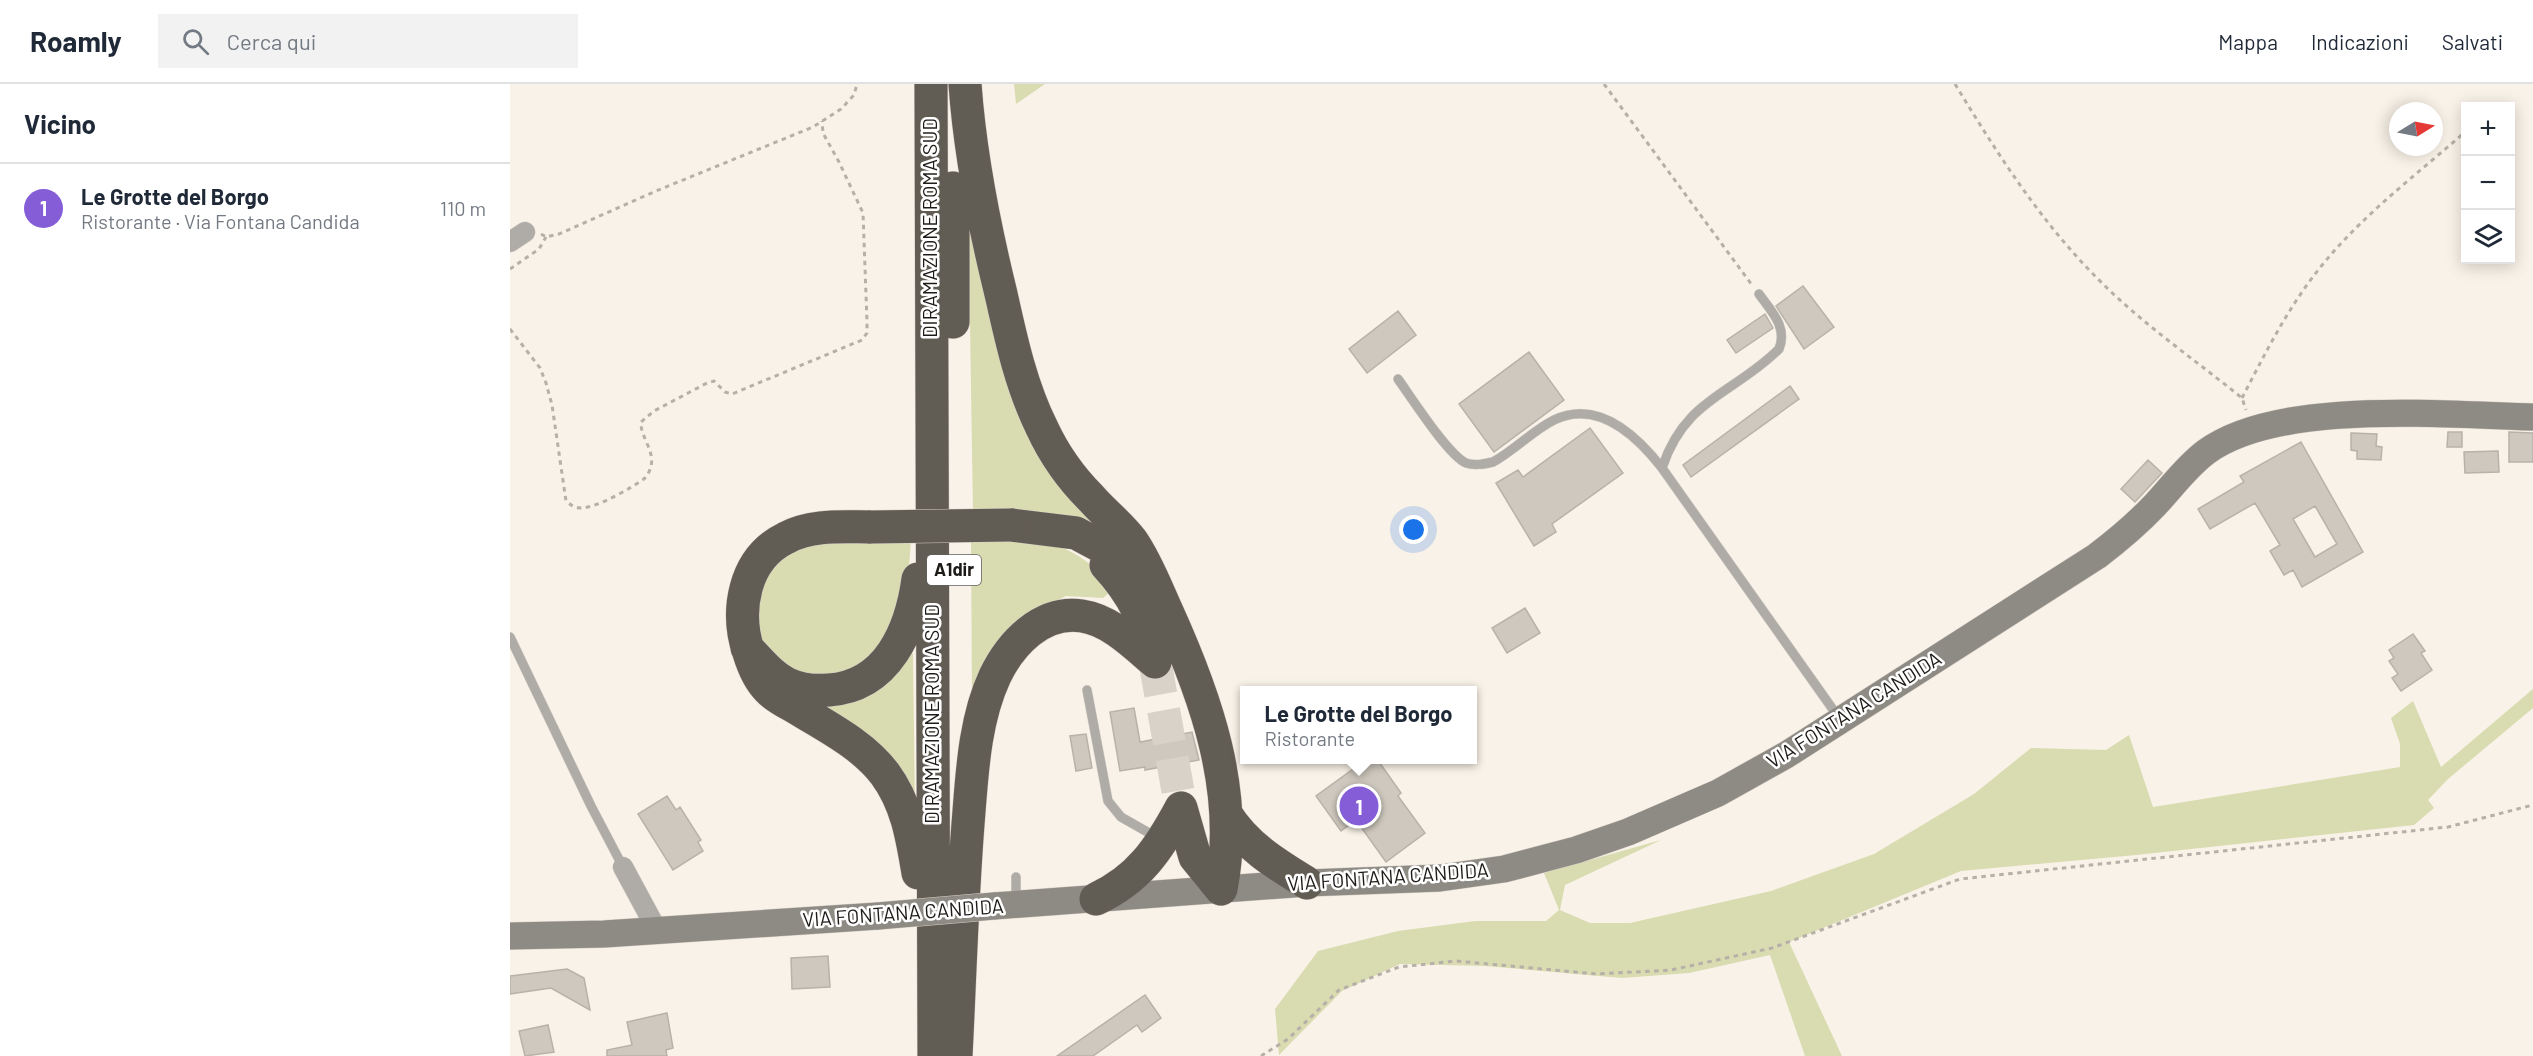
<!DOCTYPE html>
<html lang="it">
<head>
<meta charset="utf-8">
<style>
  :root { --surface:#fff; --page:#f2f2f3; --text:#1f2937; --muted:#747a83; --line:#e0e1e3; --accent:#845dd7 }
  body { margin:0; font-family:Barlow,sans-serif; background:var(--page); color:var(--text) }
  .controls { position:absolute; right:18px; top:18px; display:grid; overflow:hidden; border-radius:0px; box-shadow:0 3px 15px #0003 }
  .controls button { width:54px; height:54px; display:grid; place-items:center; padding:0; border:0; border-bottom:2px solid var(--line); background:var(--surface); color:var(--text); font:30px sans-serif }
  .compass { position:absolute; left:1879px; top:18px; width:54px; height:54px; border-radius:50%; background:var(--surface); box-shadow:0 3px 15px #0003; rotate:80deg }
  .you { position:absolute; left:904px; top:446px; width:21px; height:21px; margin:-15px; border:4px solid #fff; border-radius:50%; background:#1a73e8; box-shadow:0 0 0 9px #1a73e833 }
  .badge { display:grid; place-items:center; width:39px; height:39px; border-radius:50%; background:var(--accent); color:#fff; font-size:20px; font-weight:700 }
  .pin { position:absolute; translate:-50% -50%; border:3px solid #fff; box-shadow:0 2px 6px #0006 }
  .popup { position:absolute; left:730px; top:602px; width:237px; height:78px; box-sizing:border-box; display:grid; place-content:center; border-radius:0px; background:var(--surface); filter:drop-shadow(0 2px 4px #0005); font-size:20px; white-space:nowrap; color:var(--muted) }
  .popup b { font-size:22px; color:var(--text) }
  .popup::after { content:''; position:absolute; left:50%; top:100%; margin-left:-12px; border:12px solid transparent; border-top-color:var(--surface) }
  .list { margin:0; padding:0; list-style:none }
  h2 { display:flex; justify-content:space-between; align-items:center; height:78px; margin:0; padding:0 24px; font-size:26px }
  h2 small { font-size:20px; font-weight:400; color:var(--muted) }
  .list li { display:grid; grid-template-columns:39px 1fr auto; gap:18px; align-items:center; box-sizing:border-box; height:90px; padding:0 24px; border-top:2px solid var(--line) }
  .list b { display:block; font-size:22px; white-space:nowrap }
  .list p { margin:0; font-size:20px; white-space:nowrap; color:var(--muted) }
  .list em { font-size:20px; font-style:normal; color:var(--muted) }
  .icon { flex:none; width:33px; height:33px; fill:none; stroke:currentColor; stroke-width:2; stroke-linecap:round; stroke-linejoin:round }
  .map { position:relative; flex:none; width:2023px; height:972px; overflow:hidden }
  header { display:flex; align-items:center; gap:36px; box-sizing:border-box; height:84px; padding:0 30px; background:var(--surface); border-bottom:2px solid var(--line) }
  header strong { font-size:28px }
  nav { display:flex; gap:33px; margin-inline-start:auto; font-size:21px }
  .search { width:420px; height:54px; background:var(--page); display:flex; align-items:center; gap:15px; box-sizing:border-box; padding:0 21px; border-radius:0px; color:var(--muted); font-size:22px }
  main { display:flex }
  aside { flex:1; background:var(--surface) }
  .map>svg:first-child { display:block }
</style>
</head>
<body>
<header>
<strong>Roamly</strong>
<div class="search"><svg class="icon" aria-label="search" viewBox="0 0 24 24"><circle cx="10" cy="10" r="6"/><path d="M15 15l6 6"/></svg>Cerca qui</div>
<nav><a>Mappa</a><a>Indicazioni</a><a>Salvati</a></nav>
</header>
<main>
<aside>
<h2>Vicino<small></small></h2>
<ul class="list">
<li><span class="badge">1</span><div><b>Le Grotte del Borgo</b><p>Ristorante · Via Fontana Candida</p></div><em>110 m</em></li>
</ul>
</aside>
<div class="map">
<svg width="2023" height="972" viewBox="0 0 2023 972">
  <rect width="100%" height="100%" fill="#f9f2e8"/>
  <path fill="#d9dcb1" d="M504,0H535L506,20Z
    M458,117L498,274L603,442L463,428Z
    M523,454C556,463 587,475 599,509L593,514L556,512L524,528L462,619L461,455Z
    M401,456L396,524L340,598L264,583L243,536L258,484L295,459Z
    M400,567L403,570L405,725L305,623L340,618Z
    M2023,605V624L1938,695L1918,716L1924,724L1904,741L1626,771L1451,787L1279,858L1332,972H1295L1260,871L1179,889L1112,894L975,882L890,880L832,907L769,971L765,925L808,867L888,847L965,837H1036L1049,826L1034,789L1151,756L1055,801L1050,826L1080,839H1120L1261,807L1364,770L1464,710L1521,664L1596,666L1619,651L1643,723L1890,683V660L1881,634L1903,617L1931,683Z"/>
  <path fill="#cec8be" stroke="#b8b2a8" stroke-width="1.5" fill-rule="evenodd" d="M1293,202L1324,243L1294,265L1266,222Z
    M888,227L906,251L857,289L839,265Z
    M1255,230L1263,244L1226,269L1217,256Z
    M1019,268L1054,316L984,368L949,320Z
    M1280,302L1289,315L1181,393L1173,381Z
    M1080,344L1113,389L1042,440L1046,448L1024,462L986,399L1008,386L1013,393Z
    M1938,348H1952V363H1937Z
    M1999,348L2023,349V378H1999Z
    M1841,349L1867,350L1866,362L1872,363L1871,376L1847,375V367L1841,366Z
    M1791,358L1853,468L1792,503L1783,486L1774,491L1760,467L1770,461L1745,419L1700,445L1688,425L1734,398L1730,392ZM1805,422L1827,460L1805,473L1783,435Z
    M1988,367L1989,388L1955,389L1954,368Z
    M1638,376L1652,389L1625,418L1611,405Z
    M1015,524L1030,549L997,569L982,544Z
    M1903,550L1915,567L1911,569L1922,586L1891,607L1882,594L1888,590L1879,577L1884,574L1879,566Z
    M624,624L630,658L682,648L689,676L635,686V683L610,687L600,628Z
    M576,650L582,684L566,687L560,652Z
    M857,675H867L891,709L888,712L915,749L876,778L846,736L831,747L806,712Z
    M157,712L166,726L170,723L191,756L188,758L193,767L163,786L128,730Z
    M318,872L320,903L282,905L281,874Z
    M57,885L74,894L80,926L41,904L0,910V892Z
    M635,911L651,934L632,948L627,941L583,972H547Z
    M157,929L163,964L156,966L157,972H97V966L122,961L117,938Z
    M38,941L44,968L15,972L9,947Z"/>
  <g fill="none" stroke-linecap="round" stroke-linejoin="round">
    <path stroke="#d8d2c9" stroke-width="33" stroke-dasharray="33 16" stroke-linecap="butt" d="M645,578L671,724"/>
    <g stroke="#d6cfc7" stroke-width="10">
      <path id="service" d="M888,295C901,313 938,371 956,379C965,382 974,380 983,378C1005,366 1022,347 1044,336C1088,315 1127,352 1152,384L1329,634
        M1152,384C1175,314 1224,310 1269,265C1278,243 1261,227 1249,210
        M0,553L81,722L113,783
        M577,606L598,717L611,733L648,754
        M506,818V793"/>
    </g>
    <g stroke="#d6cfc7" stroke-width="21">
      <path id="minor" d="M0,158L15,148
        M113,783L147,846"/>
    </g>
    <g stroke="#d6cfc7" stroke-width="28">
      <path id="secondary" d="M484,822L797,799L930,794L994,785L1066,766L1118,748L1208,709L1276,671L1587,472C1608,456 1627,440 1645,421C1662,403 1676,383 1696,368C1768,315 1935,331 2023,333
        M0,852L94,850L368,832"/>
    </g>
    <g stroke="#d6cfc7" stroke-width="34">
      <path id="motorway" d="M421,0L424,972
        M455,0C460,71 474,141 491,210C501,255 511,302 532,344C544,370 561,394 581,414C594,429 610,441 622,457C636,477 646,503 656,525C696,613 730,708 711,805
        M443,104V238
        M501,441L566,449L605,470L635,496
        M361,443C333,443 301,440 276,454C233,475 225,528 239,569C243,582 248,595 258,605C266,614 278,619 288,625C319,644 353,661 375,690C397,720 402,753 408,789
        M596,481C624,511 636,538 645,578
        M237,564C250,577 262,593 278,600C291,606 306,607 319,606C378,602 401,546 408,495
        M671,724L685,773L711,805
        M716,730C736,762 766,780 797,799
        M586,815C629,795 649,765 671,724
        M446,972C450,894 452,817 458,740C462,691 464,637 485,592C501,559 532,526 572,532C600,536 624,560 645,578"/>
    </g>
    <path stroke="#b6b0a8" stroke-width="3" stroke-dasharray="4.5 4.5" stroke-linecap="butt" d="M1094,0L1242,201
      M1445,0C1487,69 1530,137 1588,195C1631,239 1684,275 1732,314L1736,326
      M31,150L36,153L49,150L146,107L303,43L331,25L344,11L347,0
      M0,185L29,165L36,153
      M0,245L30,284L36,299L42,321L56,417C61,421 64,424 72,424C88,423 122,404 135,394C138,391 140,386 141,382C145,367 130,352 131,338L144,327L197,299L204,297L215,308L222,310L352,256L357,249V238L353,129L329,78L313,49L312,37
      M1732,314C1755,270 1777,225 1809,185C1850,133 1905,92 1955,48
      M751,972L778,955L829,906L889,883L946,877L1087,890L1161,886L1262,864L1450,795L1938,743L2023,721"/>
    <use href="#service" stroke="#afaca8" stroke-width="9"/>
    <use href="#minor" stroke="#afaca8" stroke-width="20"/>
    <use href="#secondary" stroke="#8e8a84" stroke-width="27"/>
    <use href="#motorway" stroke="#625d54" stroke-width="33"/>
    <g stroke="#d6cfc7" stroke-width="28" stroke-linecap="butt">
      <path id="secondary-bridge" d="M368,832L484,822"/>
    </g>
    <g stroke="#d6cfc7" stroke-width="34" stroke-linecap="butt">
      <path id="motorway-bridge" d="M361,443L501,441"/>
    </g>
    <use href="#secondary-bridge" stroke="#8e8a84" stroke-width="27"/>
    <use href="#motorway-bridge" stroke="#625d54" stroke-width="33"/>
  </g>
  <g text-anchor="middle" stroke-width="5" stroke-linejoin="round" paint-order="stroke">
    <rect fill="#fff" stroke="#615f5d" stroke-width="1.5" x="417" y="471" width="54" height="30" rx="4.5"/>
    <g font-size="18" font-weight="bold" fill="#1d1a17">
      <text x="444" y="492">A1dir</text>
    </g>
    <g font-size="20" fill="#1d1a17" stroke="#fff">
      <text transform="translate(420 144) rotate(-90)" y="7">DIRAMAZIONE ROMA SUD</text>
      <text transform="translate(1344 626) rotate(-32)" y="7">VIA FONTANA CANDIDA</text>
      <text transform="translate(422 630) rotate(-90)" y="7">DIRAMAZIONE ROMA SUD</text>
      <text transform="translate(878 793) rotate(-4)" y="7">VIA FONTANA CANDIDA</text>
      <text transform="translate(393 829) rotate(-4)" y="7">VIA FONTANA CANDIDA</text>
    </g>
  </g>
</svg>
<div class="controls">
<button>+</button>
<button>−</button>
<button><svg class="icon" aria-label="layers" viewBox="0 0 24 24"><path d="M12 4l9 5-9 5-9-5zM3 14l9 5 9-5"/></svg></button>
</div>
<svg class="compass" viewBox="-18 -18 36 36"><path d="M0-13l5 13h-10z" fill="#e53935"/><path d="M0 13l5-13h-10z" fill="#747a83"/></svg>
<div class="you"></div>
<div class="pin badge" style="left:849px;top:722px">1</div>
<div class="popup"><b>Le Grotte del Borgo</b>Ristorante</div>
</div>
</main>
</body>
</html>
